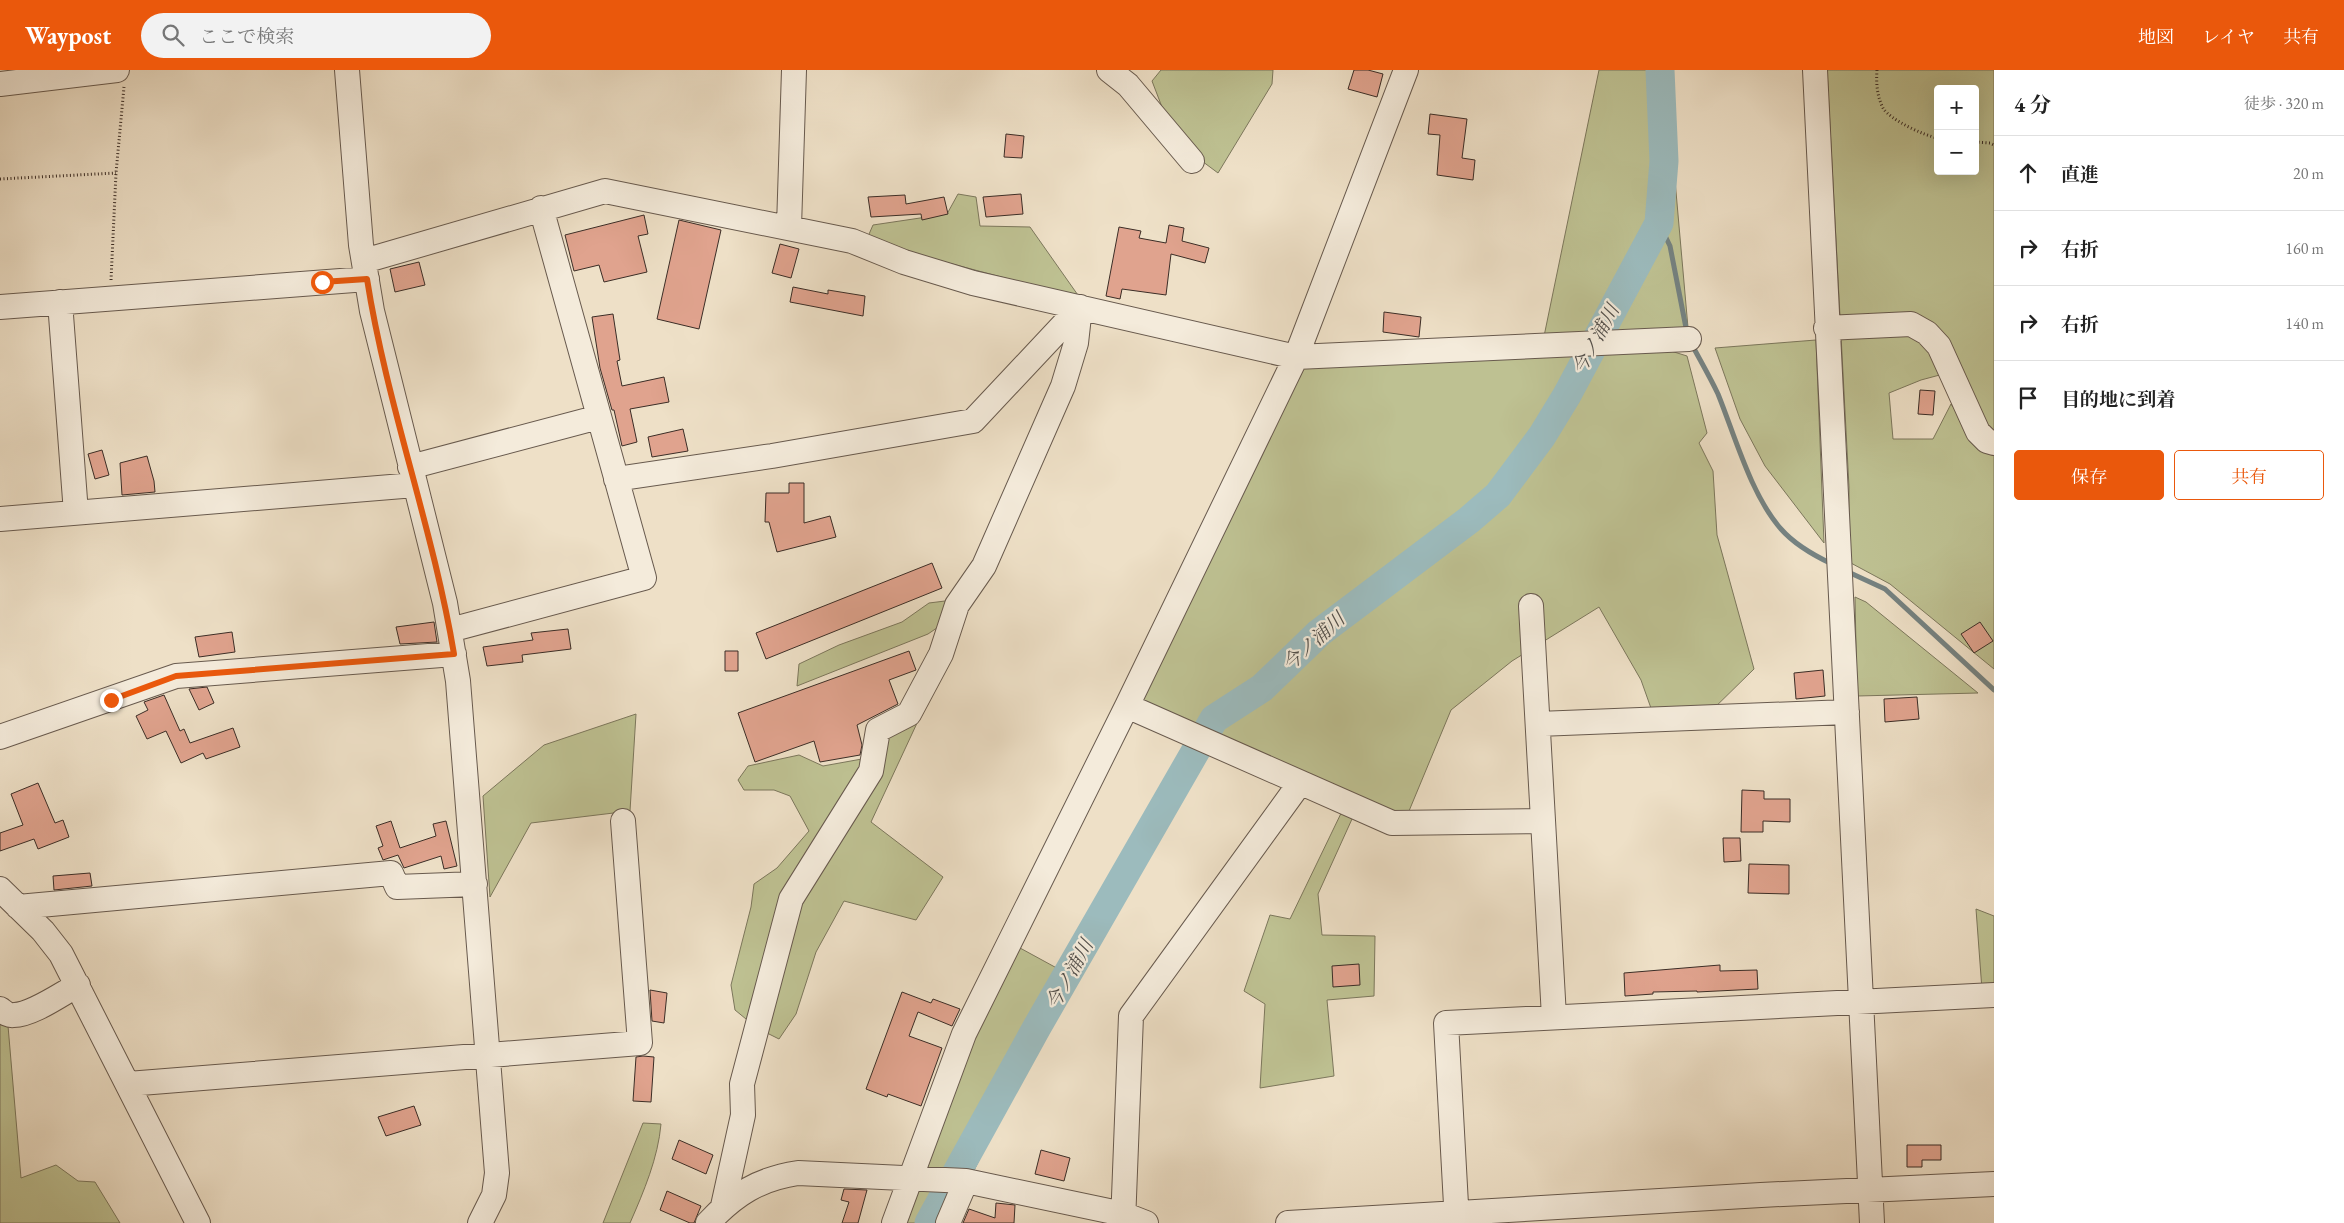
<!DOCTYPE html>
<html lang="ja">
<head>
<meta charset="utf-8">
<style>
  :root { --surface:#fff; --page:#f2f2f2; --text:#222; --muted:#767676; --line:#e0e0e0; --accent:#ea580c }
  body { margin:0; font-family:"EB Garamond","Noto Serif JP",serif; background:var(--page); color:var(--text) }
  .controls { position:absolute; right:15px; top:15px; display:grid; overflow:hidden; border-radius:5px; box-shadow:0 5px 20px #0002 }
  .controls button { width:45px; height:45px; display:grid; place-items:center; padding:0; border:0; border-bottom:1px solid var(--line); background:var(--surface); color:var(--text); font:25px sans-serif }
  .stop { position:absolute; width:15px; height:15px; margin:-11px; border:4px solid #ea580c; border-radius:50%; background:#fff }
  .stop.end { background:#ea580c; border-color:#fff; box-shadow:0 1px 5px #0008 }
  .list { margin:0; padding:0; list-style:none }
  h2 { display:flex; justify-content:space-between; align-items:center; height:65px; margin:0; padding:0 20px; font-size:21px }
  h2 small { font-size:16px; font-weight:400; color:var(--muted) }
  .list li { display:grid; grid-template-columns:32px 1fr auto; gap:15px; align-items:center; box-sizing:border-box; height:75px; padding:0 20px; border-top:1px solid var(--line) }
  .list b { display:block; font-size:19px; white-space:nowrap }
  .list em { font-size:16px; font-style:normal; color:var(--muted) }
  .actions { display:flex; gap:10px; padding:15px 20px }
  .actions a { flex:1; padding:11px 0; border:1px solid var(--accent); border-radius:5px; text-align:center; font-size:18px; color:var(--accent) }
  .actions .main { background:var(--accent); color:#fff }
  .icon { flex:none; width:28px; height:28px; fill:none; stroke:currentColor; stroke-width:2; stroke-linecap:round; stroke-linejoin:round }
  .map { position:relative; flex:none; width:1994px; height:1153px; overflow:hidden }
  header { display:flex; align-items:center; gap:30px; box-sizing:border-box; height:70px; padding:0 25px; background:var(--accent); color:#fff }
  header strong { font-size:24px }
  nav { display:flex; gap:28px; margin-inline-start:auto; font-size:18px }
  .search { width:350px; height:45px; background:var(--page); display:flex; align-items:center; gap:12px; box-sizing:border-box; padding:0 18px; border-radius:28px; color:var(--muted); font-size:19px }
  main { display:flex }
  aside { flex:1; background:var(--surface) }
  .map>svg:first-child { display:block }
</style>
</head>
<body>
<header>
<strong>Waypost</strong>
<div class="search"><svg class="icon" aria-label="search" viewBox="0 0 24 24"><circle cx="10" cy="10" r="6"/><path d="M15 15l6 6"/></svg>ここで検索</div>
<nav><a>地図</a><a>レイヤ</a><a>共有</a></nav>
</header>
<main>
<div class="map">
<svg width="1994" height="1153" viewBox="0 0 1994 1153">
  <rect width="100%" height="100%" fill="#eee0c7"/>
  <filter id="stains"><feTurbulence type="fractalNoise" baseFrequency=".004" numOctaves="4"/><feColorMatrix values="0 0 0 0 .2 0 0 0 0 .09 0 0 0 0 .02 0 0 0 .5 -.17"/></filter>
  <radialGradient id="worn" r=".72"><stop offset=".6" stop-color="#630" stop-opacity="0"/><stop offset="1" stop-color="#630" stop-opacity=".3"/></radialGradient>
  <path fill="#bec192" stroke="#7c775c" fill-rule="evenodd" d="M1161,0H1273L1272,14L1218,103L1175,71L1152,11Z
    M1599,0H1670L1674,99L1689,269L1642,272L1687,286L1707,363L1699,373L1713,401L1717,465L1754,599L1705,647L1652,641L1641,610L1599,537L1512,591L1451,640L1404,753L1127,636L1296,287L1542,276Z
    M1827,0H1994V364L1989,363L1962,299L1921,310L1889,323L1893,369H1933L1951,334L1986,383L1994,382V599L1890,514L1849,492V417ZM1938,19H1975V101H1938Z
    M958,124L976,127L980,156L1030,157L1080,228L866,171L873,155L947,144Z
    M1816,270L1824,473L1765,396L1740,349L1715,278Z
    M1855,527L1866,532L1978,623L1857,626Z
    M961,529L953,547L928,564L797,616L799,594L839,575L902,552L929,533Z
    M945,593L871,752L943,807L916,850L844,831L816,882L796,944L779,969L757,958L735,940L731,915L751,837L754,814L777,798L809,761L790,726L774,720H744L738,710L748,696L799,685L823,696L873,687Z
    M636,644L630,741L531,753L490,827L483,726L544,675Z
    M1346,733L1357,738L1318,824L1322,865L1375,866L1374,926L1327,930L1334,1006L1260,1018L1265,934L1244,921L1270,845L1290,849Z
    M1976,839L1994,846V919L1982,920Z
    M1009,872L1075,908L1018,1008L949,1153H894Z
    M0,939L7,944L21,1108L56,1095L78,1111L95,1112L120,1153H0Z
    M643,1053L661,1054C658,1088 644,1121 630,1153H603Z"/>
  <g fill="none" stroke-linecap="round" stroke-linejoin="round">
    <path stroke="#758281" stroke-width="5" d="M1659,153L1670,176L1687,263
      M1691,273C1700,290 1710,307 1718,324C1735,366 1751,425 1781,459C1795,475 1813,485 1832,494
      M1846,501L1885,519L1994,620"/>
    <path stroke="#9cbbbd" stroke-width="29" d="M929,1153L1037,957L1214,649L1262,618L1319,563L1469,450L1498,425L1542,366L1567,325L1659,153L1664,91L1660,0"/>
  </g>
  <path fill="#e0a38e" stroke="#3b2d26" d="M1354,0H1368L1383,4L1377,27L1348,19Z
    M1430,44L1467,49L1462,88L1475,90L1473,110L1437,105L1440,65L1428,64Z
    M1006,64L1024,66L1022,88L1004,87Z
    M1021,124L1023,144L986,147L983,127Z
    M905,125L906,134L944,127L948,144L922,150L921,144L871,147L868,127Z
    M644,145L648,164L638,166L647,202L604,212L599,195L574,201L565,165Z
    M679,150L721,160L699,259L657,249Z
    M1169,155L1184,158L1182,171L1209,178L1205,193L1171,184L1166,225L1122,219L1120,229L1106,226L1119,157L1141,161L1139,168L1166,173Z
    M780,174L799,179L791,208L772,203Z
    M419,192L425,215L395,222L390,199Z
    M793,217L828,224V220L865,226L863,246L790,232Z
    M1384,242L1421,247L1419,267L1383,262Z
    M613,244L620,290L617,291L622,316L664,307L669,332L630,339L637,372L622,376L614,340H612L600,298L592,247Z
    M1920,320L1935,321L1933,345L1918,344Z
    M683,359L688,381L652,387L648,367Z
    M102,380L109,405L95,409L88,384Z
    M147,386L154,411L155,422L122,425L120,393Z
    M789,413H804V453L830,446L836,467L777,482L769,452H765L766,423H789Z
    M932,493L942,518L766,589L756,563Z
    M434,552L437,572L400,574L396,557Z
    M1980,552L1993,571L1974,583L1961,564Z
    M568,559L571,579L522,585L523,592L487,596L483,577L533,570L531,563Z
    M232,562L235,582L199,587L195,567Z
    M725,581H738V601H725Z
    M909,581L916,600L889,610L898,634L857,655L862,675L860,685L820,692L814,671L755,692L738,643Z
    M1823,600L1825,626L1796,629L1794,603Z
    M207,617L214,633L199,640L189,619Z
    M164,625L180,661L184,659L190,673L233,658L240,677L206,689L203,683L181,693L166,661L147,669L136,646L148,640L144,632Z
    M1917,627L1919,649L1885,652L1884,629Z
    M38,713L55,753L63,750L69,767L38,779L34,769L0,781V763L23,755L11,724Z
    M1742,720L1764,721V729H1790V752L1763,751V762H1741Z
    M391,751L400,778L436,766L433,754L446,751L457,796L444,799L441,786L404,798L398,785L383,790L378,778L383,776L376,756Z
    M1723,768H1740L1741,791L1724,792Z
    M1749,794L1789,795V824L1748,823Z
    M90,803L92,816L54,820L53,806Z
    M1359,894L1360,915L1333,917L1332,896Z
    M1720,895V901L1757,900L1758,919L1697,922V921L1653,922V924L1625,926L1624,903Z
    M650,920L667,923L664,953L652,951Z
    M902,922L931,933L933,929L960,939L952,956L918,942L909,966L942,978L921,1036L888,1024L887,1027L866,1019Z
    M643,986L654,987L651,1032L633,1031L636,987Z
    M414,1036L421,1055L386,1066L378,1047Z
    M679,1070L713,1085L706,1104L672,1089Z
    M1907,1075H1941V1090H1922V1097H1907Z
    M1041,1080L1070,1088L1064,1111L1035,1104Z
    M844,1119L867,1120L858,1153H842L849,1132L841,1130Z
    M667,1121L701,1136L694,1153H690L660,1140Z
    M996,1133L1015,1135L1014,1153H963L969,1139L995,1148Z"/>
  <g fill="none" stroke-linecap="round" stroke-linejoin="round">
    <g stroke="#685a4e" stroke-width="26">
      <path id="minor" d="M347,0L361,175L372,241L445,533L458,611L497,1103L494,1125L480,1153
        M1109,0L1128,15L1192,91
        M1815,0L1872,1153
        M0,14L117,0
        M789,157L794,0
        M364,191L605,121L852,171L904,192L973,213L1296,287L1689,269
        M60,232L76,443
        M0,237L367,209
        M1826,258L1911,254L1927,263L1939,276L1978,362L1987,371L1994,373
        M410,397L599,347
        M616,409L772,386L973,351L1080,237
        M0,449L415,415
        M1531,536L1554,947
        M450,560L644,508L541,138
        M1127,636L1392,753L1543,751
        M1538,654L1847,642
        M0,667L176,606L454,584
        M0,819L43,861L61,884L198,1153
        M18,837L391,803L397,817L475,814
        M0,939C4,942 8,946 14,945C32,945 61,924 78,915
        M128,1014L640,973L623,751
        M723,1136L743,1045L742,1014L791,829L871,701L878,660L909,644L941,584L957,535L984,496L1063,316L1076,273L1080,237
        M708,1153C735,1124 759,1109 798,1103L966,1111L1123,1144L1146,1153
        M894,1153L964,964L1127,636L1296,287L1406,0
        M948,1153L966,1111
        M1123,1153L1131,946L1300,713
        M1288,1153L1761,1125L1994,1114
        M1457,1153L1446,953L1994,925"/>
    </g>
    <path stroke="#3b2d26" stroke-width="3" stroke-dasharray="1 2.5" stroke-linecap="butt" d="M1877,0C1876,13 1877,26 1883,38C1890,50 1925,66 1938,68
      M1975,72L1990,73L1994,75
      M0,109L116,103
      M111,210L116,103L124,17"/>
    <use href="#minor" stroke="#f4ebdb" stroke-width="24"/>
  </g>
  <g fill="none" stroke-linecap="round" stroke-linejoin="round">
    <path stroke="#ea580c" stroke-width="6" d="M111,630L176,606L454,584C433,458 387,336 367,209L322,212"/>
  </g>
  <g text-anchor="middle" stroke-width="4.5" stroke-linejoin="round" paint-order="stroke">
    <g font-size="19" font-style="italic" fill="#53504c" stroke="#f4ebdb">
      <text transform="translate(1595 269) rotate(-61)" y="7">今ノ浦川</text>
      <text transform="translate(1313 571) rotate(-42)" y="7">今ノ浦川</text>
      <text transform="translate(1069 904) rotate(-61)" y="7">今ノ浦川</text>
    </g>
  </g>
  <rect width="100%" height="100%" filter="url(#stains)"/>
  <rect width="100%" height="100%" fill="url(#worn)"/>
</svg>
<div class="controls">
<button>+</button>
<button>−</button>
</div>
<div class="stop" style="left:322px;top:212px"></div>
<div class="stop end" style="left:111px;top:630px"></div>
</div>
<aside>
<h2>4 分<small>徒歩 · 320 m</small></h2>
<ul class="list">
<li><svg class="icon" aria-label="ahead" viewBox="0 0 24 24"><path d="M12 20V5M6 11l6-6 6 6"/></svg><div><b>直進</b></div><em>20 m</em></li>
<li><svg class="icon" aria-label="right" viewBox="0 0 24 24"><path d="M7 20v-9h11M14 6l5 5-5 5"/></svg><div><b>右折</b></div><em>160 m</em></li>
<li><svg class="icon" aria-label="right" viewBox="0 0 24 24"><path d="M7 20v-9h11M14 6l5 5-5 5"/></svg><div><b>右折</b></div><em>140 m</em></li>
<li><svg class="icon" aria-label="arrive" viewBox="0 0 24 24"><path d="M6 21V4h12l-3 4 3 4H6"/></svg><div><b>目的地に到着</b></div></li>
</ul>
<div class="actions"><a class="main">保存</a><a>共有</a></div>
</aside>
</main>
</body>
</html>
